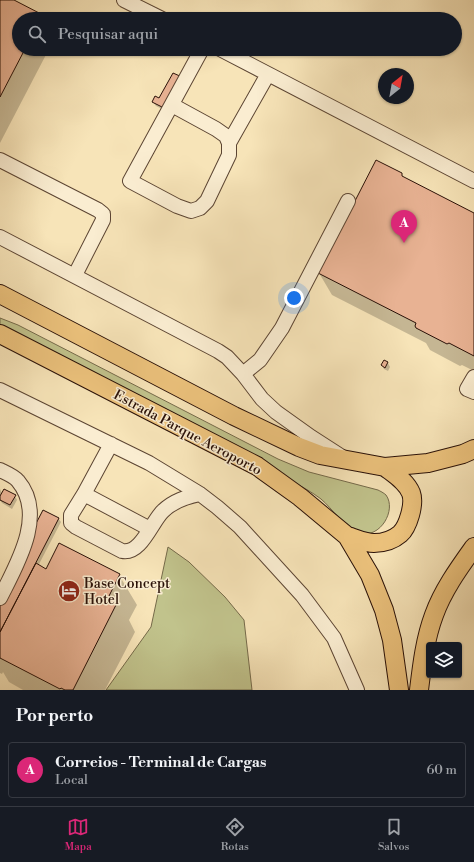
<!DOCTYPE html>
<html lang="pt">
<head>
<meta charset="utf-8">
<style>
  :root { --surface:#171b24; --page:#20242c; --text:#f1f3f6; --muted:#9ea1a6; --line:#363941; --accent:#db2777 }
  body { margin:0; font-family:"Libre Bodoni",serif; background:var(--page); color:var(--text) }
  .controls { position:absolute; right:12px; bottom:12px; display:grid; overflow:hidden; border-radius:4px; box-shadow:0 1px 3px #0004 }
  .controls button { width:36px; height:36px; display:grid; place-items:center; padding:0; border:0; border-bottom:1px solid var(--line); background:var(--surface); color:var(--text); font:20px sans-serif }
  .compass { position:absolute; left:378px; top:68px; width:36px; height:36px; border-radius:50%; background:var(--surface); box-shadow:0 1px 3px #0004; rotate:31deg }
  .you { position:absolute; left:294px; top:298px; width:14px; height:14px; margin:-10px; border:3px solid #fff; border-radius:50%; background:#1a73e8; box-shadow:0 0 0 6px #1a73e833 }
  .badge { display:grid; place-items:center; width:26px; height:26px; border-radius:50%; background:var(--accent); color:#fff; font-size:13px; font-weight:700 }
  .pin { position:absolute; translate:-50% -33px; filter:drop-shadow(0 1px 2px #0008) }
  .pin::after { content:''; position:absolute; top:21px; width:14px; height:12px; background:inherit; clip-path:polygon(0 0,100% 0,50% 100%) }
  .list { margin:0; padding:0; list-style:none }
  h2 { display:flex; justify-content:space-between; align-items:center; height:52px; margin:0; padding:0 16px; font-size:17px }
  h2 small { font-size:13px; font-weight:400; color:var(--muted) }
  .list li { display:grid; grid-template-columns:26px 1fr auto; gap:12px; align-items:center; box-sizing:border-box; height:56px; margin:0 8px 8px; padding:0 8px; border:1px solid var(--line); border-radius:4px }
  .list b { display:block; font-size:15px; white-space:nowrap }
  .list p { margin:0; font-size:13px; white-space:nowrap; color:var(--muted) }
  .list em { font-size:13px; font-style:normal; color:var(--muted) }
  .icon { flex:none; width:22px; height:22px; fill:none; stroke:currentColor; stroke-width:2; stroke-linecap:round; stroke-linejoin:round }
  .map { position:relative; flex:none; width:474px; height:690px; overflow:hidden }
  .search { position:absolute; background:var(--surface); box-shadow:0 1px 3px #0004; left:12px; right:12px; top:12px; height:44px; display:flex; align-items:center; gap:10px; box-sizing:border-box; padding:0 14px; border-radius:22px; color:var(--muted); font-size:15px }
  .sheet { height:116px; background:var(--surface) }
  nav { display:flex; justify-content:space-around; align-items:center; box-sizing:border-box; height:56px; border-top:1px solid var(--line); background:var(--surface); font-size:11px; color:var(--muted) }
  nav a { display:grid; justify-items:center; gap:2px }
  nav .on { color:var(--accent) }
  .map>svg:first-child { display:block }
</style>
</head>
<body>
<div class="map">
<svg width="474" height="690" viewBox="0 0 474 690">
  <rect width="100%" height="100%" fill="#f7e4b8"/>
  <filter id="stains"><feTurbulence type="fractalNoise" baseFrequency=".005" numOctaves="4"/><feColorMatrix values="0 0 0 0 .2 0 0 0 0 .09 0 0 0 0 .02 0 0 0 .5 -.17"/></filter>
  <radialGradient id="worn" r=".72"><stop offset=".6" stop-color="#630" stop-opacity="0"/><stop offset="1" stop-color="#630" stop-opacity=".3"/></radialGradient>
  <path fill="#c1c38c" stroke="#756a4a" d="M0,318L18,325L278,459L309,472L378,490C380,491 384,493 386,495C397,510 380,539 360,533C344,528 333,509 321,499C312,492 302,487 292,481L0,329Z
    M168,547L189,562L225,597L244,620L252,690H106L151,627Z"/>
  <path fill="#0003" d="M0,0H12L42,16L44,19H19V49H49L0,143Z
    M156,97L168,112L156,106L153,102Z
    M401,174L404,178L474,214V371L462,365L460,366L430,350L426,343L332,295L319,273Z
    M384,361L388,363L390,367L388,371L384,369L382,365Z
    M0,489L2,493L15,496L17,500L12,509L2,503L0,500Z
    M58,518L61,522L38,566L46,570L119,575L137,605L129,620L135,632L105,690H23L9,682L3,672L2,674L0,673V595Z"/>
  <path fill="#e8b293" stroke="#291007" d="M0,0H14L43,15L41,19H19V49H25L0,97Z
    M173,73L182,77L166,109L152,102L155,96L159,98Z
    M376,160L402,173V176L474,213V356L449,343L447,344L416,328L415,326L416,323L318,273Z
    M384,360L388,362L385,368L381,365Z
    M4,489L16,495L10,505L0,500V496Z
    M43,510L59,518L0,632V593Z
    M59,543L120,574L109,596L118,601L73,690H65L61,688L60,689L0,658V632L36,563L46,569Z"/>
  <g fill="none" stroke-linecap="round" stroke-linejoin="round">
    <g stroke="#5c4533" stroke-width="16">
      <path id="minor" d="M124,0L162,19
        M220,49L474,181
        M172,105L216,129L226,136L229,143V155L207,201L200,208L191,211L177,206L130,181L202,49
        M229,143L268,74
        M0,160L98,210L103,214V220L75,275
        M0,237L218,351L227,357L243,374L262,399L276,412L311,437L342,457
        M243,374L260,360L282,328L348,201
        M474,377L467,389L474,392
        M0,390L149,463L200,494L217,507L240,527L302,595L334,638L357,690
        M111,444L84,494L71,515V523L76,527L122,551C141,555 152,521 163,511C173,501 186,497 200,494
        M0,470C6,473 14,476 18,481C47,515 16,566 0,598
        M84,494L150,529"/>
    </g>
    <g stroke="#291007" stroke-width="20">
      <path id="major" d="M0,294L234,416L299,447L320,455L385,467L428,463L463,454L474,449
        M0,334L257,466L300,497L347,536L370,575L384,610L392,640L399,690
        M347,536C355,538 365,543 374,543C383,543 393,540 400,534C408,527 415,504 411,493C406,481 394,474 385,467
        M419,690C422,665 425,639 434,615C443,590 459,568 474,547"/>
    </g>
    <use href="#minor" stroke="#faedd1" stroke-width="14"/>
    <use href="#major" stroke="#ecc27c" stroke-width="18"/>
  </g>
  <defs>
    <g id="hotel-disc" transform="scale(1.15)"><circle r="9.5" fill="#8f2418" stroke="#faedd1"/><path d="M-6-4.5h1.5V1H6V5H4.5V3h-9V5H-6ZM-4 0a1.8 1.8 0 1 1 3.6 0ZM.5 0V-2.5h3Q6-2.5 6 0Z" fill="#fff"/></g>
  </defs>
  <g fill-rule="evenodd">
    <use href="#hotel-disc" x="69" y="591"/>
  </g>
  <g text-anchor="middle" stroke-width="3" stroke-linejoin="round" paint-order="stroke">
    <g font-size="14" fill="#291007" stroke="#faedd1">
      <text transform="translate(188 432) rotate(28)" y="5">Estrada Parque Aeroporto</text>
    </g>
    <g font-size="14" fill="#291007" stroke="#faedd1" text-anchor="start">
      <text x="84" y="588">Base Concept<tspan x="84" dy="16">Hotel</tspan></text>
    </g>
  </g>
  <rect width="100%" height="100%" filter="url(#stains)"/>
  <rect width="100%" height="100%" fill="url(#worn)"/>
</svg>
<div class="controls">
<button><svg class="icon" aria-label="layers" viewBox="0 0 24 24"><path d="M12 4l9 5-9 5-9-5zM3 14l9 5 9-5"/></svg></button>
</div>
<svg class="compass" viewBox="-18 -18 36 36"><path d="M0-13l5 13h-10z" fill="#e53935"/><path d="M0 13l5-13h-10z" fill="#9ea1a6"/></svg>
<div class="you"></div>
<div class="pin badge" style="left:404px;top:243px">A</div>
<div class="search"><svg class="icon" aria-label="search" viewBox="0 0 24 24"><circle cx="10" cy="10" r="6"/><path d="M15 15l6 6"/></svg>Pesquisar aqui</div>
</div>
<section class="sheet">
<h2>Por perto<small></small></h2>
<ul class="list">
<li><span class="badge">A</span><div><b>Correios - Terminal de Cargas</b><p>Local</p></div><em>60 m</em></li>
</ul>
</section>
<nav>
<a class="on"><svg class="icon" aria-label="map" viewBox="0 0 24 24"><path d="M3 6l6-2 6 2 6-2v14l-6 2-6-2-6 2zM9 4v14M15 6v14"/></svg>Mapa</a>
<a><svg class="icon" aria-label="directions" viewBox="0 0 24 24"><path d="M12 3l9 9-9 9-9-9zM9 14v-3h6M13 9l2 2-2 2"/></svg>Rotas</a>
<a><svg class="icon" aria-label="saved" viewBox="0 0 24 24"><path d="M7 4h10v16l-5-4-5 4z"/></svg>Salvos</a>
</nav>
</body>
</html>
